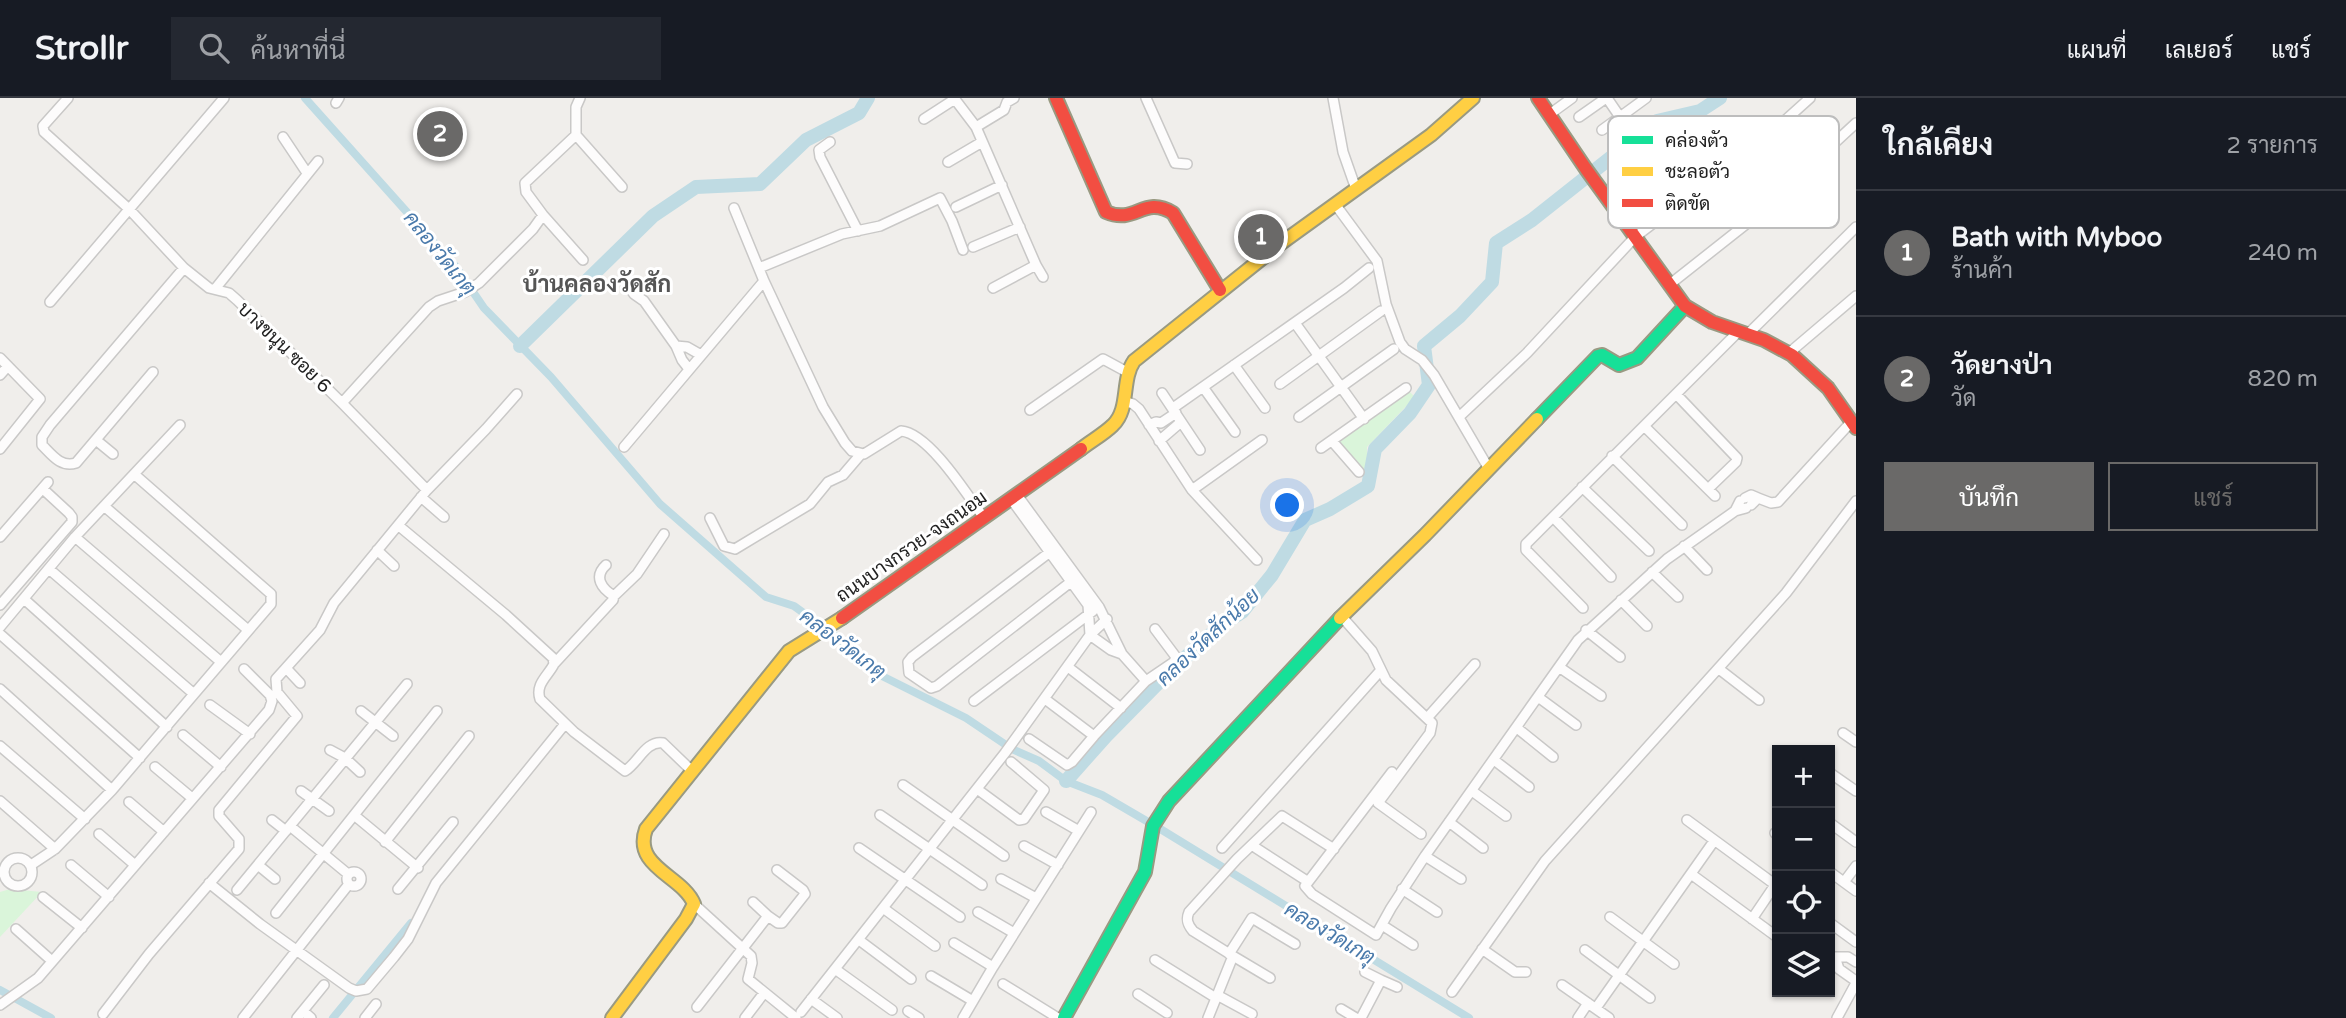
<!DOCTYPE html>
<html lang="th">
<head>
<meta charset="utf-8">
<style>
  :root { --surface:#171b24; --page:#242831; --text:#f1f3f6; --muted:#9ea1a6; --line:#363941; --accent:#6a6968 }
  body { margin:0; font-family:"Varela Round",Sarabun,sans-serif; background:var(--page); color:var(--text) }
  .controls { position:absolute; right:21px; bottom:21px; display:grid; overflow:hidden; border-radius:0px; box-shadow:0 2px 5px #0004 }
  .controls button { width:63px; height:63px; display:grid; place-items:center; padding:0; border:0; border-bottom:2px solid var(--line); background:var(--surface); color:var(--text); font:35px sans-serif }
  .you { position:absolute; left:1288px; top:408px; width:24px; height:24px; margin:-18px; border:5px solid #fff; border-radius:50%; background:#1a73e8; box-shadow:0 0 0 10px #1a73e833 }
  .badge { display:grid; place-items:center; width:46px; height:46px; border-radius:50%; background:var(--accent); color:#fff; font-size:23px; font-weight:700 }
  .pin { position:absolute; translate:-50% -50%; border:4px solid #fff; box-shadow:0 2px 7px #0006 }
  .list { margin:0; padding:0; list-style:none }
  h2 { display:flex; justify-content:space-between; align-items:center; height:91px; margin:0; padding:0 28px; font-size:30px }
  h2 small { font-size:23px; font-weight:400; color:var(--muted) }
  .list li { display:grid; grid-template-columns:46px 1fr auto; gap:21px; align-items:center; box-sizing:border-box; height:126px; padding:0 28px; border-top:2px solid var(--line) }
  .list b { display:block; font-size:26px; white-space:nowrap }
  .list p { margin:0; font-size:23px; white-space:nowrap; color:var(--muted) }
  .list em { font-size:23px; font-style:normal; color:var(--muted) }
  .actions { display:flex; gap:14px; padding:21px 28px }
  .actions a { flex:1; padding:16px 0; border:2px solid var(--accent); border-radius:0px; text-align:center; font-size:24px; color:var(--accent) }
  .actions .main { background:var(--accent); color:#fff }
  .icon { flex:none; width:38px; height:38px; fill:none; stroke:currentColor; stroke-width:2; stroke-linecap:round; stroke-linejoin:round }
  .map { position:relative; flex:none; width:1856px; height:920px; overflow:hidden }
  header { display:flex; align-items:center; gap:42px; box-sizing:border-box; height:98px; padding:0 35px; background:var(--surface); border-bottom:2px solid var(--line) }
  header strong { font-size:33px }
  nav { display:flex; gap:38px; margin-inline-start:auto; font-size:24px }
  .search { width:490px; height:63px; background:var(--page); display:flex; align-items:center; gap:18px; box-sizing:border-box; padding:0 24px; border-radius:0px; color:var(--muted); font-size:26px }
  main { display:flex }
  aside { flex:1; background:var(--surface) }
  .map>svg:first-child { display:block }
</style>
</head>
<body>
<header>
<strong>Strollr</strong>
<div class="search"><svg class="icon" aria-label="search" viewBox="0 0 24 24"><circle cx="10" cy="10" r="6"/><path d="M15 15l6 6"/></svg>ค้นหาที่นี่</div>
<nav><a>แผนที่</a><a>เลเยอร์</a><a>แชร์</a></nav>
</header>
<main>
<div class="map">
<svg width="1856" height="920" viewBox="0 0 1856 920">
  <rect width="100%" height="100%" fill="#f0eeeb"/>
  <path fill="#daf5da" d="M1406,290L1415,299L1367,349V367L1364,372L1331,341Z
    M10,791L42,794L0,839V794Z"/>
  <g fill="none" stroke-linecap="round" stroke-linejoin="round">
    <path stroke="#bfdbe3" stroke-width="8" d="M305,0L456,169L484,210L551,279L660,406L766,499L794,508L838,540L882,578L966,620L1012,651L1039,663L1066,683L1102,697L1162,732L1469,920
      M0,892L51,920
      M333,920L411,825"/>
    <path stroke="#bfdbe3" stroke-width="14" d="M520,248L653,118L696,89L760,86L806,42L859,15L868,0
      M1066,683L1106,638L1163,580L1219,529L1242,514L1272,477L1305,422L1330,411L1368,388L1375,351L1410,315L1429,287L1424,248L1460,218L1492,184L1496,145L1532,122L1657,23L1700,13L1720,0"/>
    <g stroke="#c9c8c7" stroke-width="12">
      <path id="street" d="M68,0L43,28L44,34L129,111L184,170L209,190L229,195L237,202L342,305L427,392
        M954,0L976,29L1004,12L1007,4L1014,0
        M1146,0L1175,65L1187,66
        M1333,0L1343,54L1356,91
        M1607,0L1620,19L1646,0
        M336,5L339,0
        M1550,16L1572,0
        M1579,19L1606,0
        M924,21L955,1
        M976,29L1036,167L993,190
        M1602,32L1620,19
        M576,37L622,89
        M283,39L307,75
        M830,44L819,52L820,59L858,133
        M948,64L982,44
        M1335,106L1377,163L1386,206L1400,244L1405,251L1422,262L1434,277L1489,371
        M956,109L1002,87
        M734,110L764,183L823,309L845,345L852,353L864,356L901,333C929,335 968,398 984,420
        M543,117L583,162
        M973,149L1020,129
        M1036,167L1043,179
        M759,170L842,136L880,128L940,100L952,123L963,152
        M626,185L634,196L644,203L676,248L682,262L689,271
        M1669,187L1750,123L1856,25
        M215,191L318,63
        M50,204L224,0
        M1295,225L1364,321
        M1748,236L1856,129
        M676,248L687,249L701,257
        M1789,255L1856,198
        M0,260L40,301L0,351
        M1234,267L1265,310
        M153,274L76,365C61,370 52,357 42,347V339L50,327L184,170
        M0,277L8,268
        M1280,286L1381,213
        M1203,289L1235,334
        M1162,295L1200,352
        M1676,296L1737,360L1736,364L1708,391
        M1124,303L1133,306L1139,311L1192,392L1257,462
        M342,305L429,209L438,203L465,194L479,185L533,131L543,117L526,94L525,85L576,37V9L580,0
        M1173,310L1344,190L1369,170
        M1030,312L1103,261L1127,274
        M1299,319L1394,251
        M1459,319L1527,255L1635,139L1761,44L1810,0
        M1149,327L1156,324L1161,325L1176,315
        M1644,328L1715,398
        M96,342L113,356
        M1159,343L1181,324
        M1332,343L1359,374
        M624,349L764,183
        M1321,350L1406,290
        M1612,358L1682,427
        M1582,389L1649,453
        M1192,392L1262,342
        M1017,397L1099,509L1122,556
        M421,399L444,419
        M1745,400L1751,397L1758,400L1751,407
        M1758,400L1771,405L1778,404L1852,323
        M1011,401L1088,507L1090,537
        M1740,403L1735,413L1746,410
        M104,408L248,532
        M1553,419L1611,479
        M710,420L724,448L735,451L810,406L828,384L843,377L861,356
        M399,428L506,517L553,560L554,566C548,578 535,586 540,601L574,634L625,673C638,665 646,642 663,645L692,673
        M0,439L48,384
        M75,439L221,564
        M1684,448L1707,472
        M377,452L394,468
        M1050,454L912,559L908,564L909,575L931,590L937,588L1072,483
        M49,471L194,596
        M1652,474L1678,499
        M614,498L637,476L664,436
        M24,501L167,629
        M1621,502L1647,528
        M0,507L72,424V419L69,415L43,391
        M1583,510L1526,452V446L1739,233
        M1343,520L1372,553L1386,582L1432,625L1430,635L1378,705L1421,736
        M0,529L75,439L180,327
        M1586,532L1620,559
        M0,536L140,660
        M1090,537L1111,552L1122,556L1146,583L1174,564L1176,559L1155,531
        M554,566L613,502L614,498C602,491 593,479 606,467
        M1068,569L1121,610
        M1559,569L1601,598
        M286,570L300,585
        M1719,571L1759,602
        M0,591L112,692
        M1538,599L1576,627
        M974,603L1093,513
        M210,607L250,636
        M361,613L393,638
        M1428,619L1475,566
        M1517,630L1553,659
        M1843,635L1856,644
        M183,637L221,669
        M1094,638L1146,583
        M1029,641L1067,667L1072,664L1094,638L1045,601
        M0,648L85,721
        M330,652L345,660L360,674
        M1494,662L1529,689
        M155,669L192,700
        M1392,674L1305,788L1312,796L1376,837L1391,810L1425,758L1578,542L1667,461L1735,413
        M1830,675L1856,693
        M903,687L1004,758
        M977,691L1019,722L1024,721L1044,692L1011,664
        M301,693L329,713
        M1472,693L1506,718
        M0,703L55,751
        M129,704L164,734
        M1046,714L1079,733
        M354,717L418,770
        M880,717L982,787
        M272,722L286,733
        M1687,722L1777,788
        M1449,724L1483,750
        M1830,725L1856,744
        M290,728L348,776
        M1775,735L1777,737
        M99,736L135,767
        M385,744L469,638
        M1024,748L1058,767
        M859,750L960,819
        M1222,750L1381,572
        M1256,750L1307,783
        M1425,758L1461,781
        M4 774a14 14 0 1 1 28 0a14 14 0 1 1-28 0Z
        M31,767L55,751L112,692L271,506V496L134,376
        M71,767L109,799
        M258,767L275,781
        M347 781a7 7 0 1 1 14 0a7 7 0 1 1-14 0Z
        M1830,774L1856,793
        M1691,776L1777,839
        M1001,781L1036,800
        M1844,784L1856,768
        M209,785L260,826L349,890L356,893L367,891L394,859L408,841L436,785L565,626
        M398,791L453,724
        M1402,791L1437,814
        M237,792L407,586
        M43,799L82,830
        M694,806L751,858L752,865L748,881L796,920
        M883,810L935,848
        M978,814L1014,835
        M276,815L437,613
        M768,818L778,825H782L805,796L803,792L777,772
        M1610,819L1674,866
        M1752,821L1775,787
        M1830,825L1856,844
        M1382,827L1413,847
        M16,831L52,863
        M859,842L911,881
        M954,845L993,869
        M1482,851L1515,874H1526
        M1585,852L1650,900
        M1229,856L1252,820L1295,846
        M1233,858L1270,880
        M1155,862L1216,900
        M1856,864L1848,859H1835L1839,871L1856,883
        M835,871L892,912
        M1365,874L1381,882
        M931,878L973,903
        M1003,886L1058,920
        M1562,887L1609,920
        M1452,894L1545,763L1786,495L1856,403
        M1138,896L1167,915
        M1217,897L1252,916
        M811,901L837,920
        M0,907L38,880L269,612L272,603L270,597L244,571
        M697,909L768,818L753,804
        M1596,910L1714,743
        M1341,911L1356,920
        M303,913L311,920
        M908,913L919,920
        M801,914L1005,655L1090,537L1107,521
        M103,916L149,856L239,751V741L219,718V712L297,618L277,594L276,581L320,532L334,505L427,392L486,331L517,296
        M243,920L349,786
        M297,920L324,887
        M365,920L376,906
        M745,920L764,895
        M963,920L993,869L1091,714
        M1208,920L1233,858L1193,833C1187,826 1186,821 1189,814L1237,761L1282,718L1334,751
        M1361,920L1381,882L1397,889
        M1578,920L1588,905
        M1837,920L1856,885"/>
    </g>
    <g stroke="#999a82" stroke-width="16">
      <path id="fast" d="M1537,321L1598,258L1602,257L1619,267L1637,260L1685,208
        M1064,920L1145,774L1153,728L1169,703L1340,520"/>
    </g>
    <g stroke="#999a82" stroke-width="16">
      <path id="slow" d="M1081,351C1091,343 1104,336 1113,327C1130,311 1121,282 1134,263L1280,146L1431,37L1473,0
        M1340,520L1425,437L1537,321
        M612,920L686,821L694,806C683,778 632,769 646,731L789,553L842,520"/>
    </g>
    <g stroke="#999a82" stroke-width="16">
      <path id="jam" d="M1056,0L1106,114C1136,127 1143,97 1173,115L1220,192
        M1538,0L1586,71L1685,208L1712,224L1764,242L1792,257L1828,290L1856,330
        M842,520L1081,351"/>
    </g>
    <use href="#street" stroke="#fdfcfc" stroke-width="9"/>
    <use href="#fast" stroke="#16e098" stroke-width="12"/>
    <use href="#slow" stroke="#ffcf43" stroke-width="12"/>
    <use href="#jam" stroke="#f24e42" stroke-width="12"/>
  </g>
  <g text-anchor="middle" stroke-width="6" stroke-linejoin="round" paint-order="stroke">
    <g font-size="19" fill="#222" stroke="#fff">
      <text transform="translate(285 249) rotate(44)" y="7">บางขนุน ซอย 6</text>
      <text transform="translate(911 448) rotate(-35)" y="7">ถนนบางกรวย-จงถนอม</text>
    </g>
    <g font-size="21" font-style="italic" fill="#4a7aab" stroke="#fff">
      <text transform="translate(440 155) rotate(51)" y="7">คลองวัดเกตุ</text>
      <text transform="translate(1208 539) rotate(-43)" y="7">คลองวัดสักน้อย</text>
      <text transform="translate(843 546) rotate(37)" y="7">คลองวัดเกตุ</text>
      <text transform="translate(1330 835) rotate(31)" y="7">คลองวัดเกตุ</text>
    </g>
    <g font-size="23" font-weight="bold" fill="#555" stroke="#fff">
      <text x="597" y="194">บ้านคลองวัดสัก</text>
    </g>
  </g>
  <rect x="1608" y="18" width="231" height="112" rx="10" fill="#fff" stroke="#bdbdbd" stroke-width="2"/>
  <rect x="1622" y="38" width="31" height="8" fill="#16e098"/>
  <rect x="1622" y="69" width="31" height="9" fill="#ffcf43"/>
  <rect x="1622" y="101" width="31" height="8" fill="#f24e42"/>
  <g font-size="19" fill="#222">
    <text x="1665" y="49">คล่องตัว</text>
    <text x="1665" y="80">ชะลอตัว</text>
    <text x="1665" y="112">ติดขัด</text>
  </g>
</svg>
<div class="controls">
<button>+</button>
<button>−</button>
<button><svg class="icon" aria-label="locate" viewBox="0 0 24 24"><circle cx="12" cy="12" r="6"/><path d="M12 2v4M12 18v4M2 12h4M18 12h4"/></svg></button>
<button><svg class="icon" aria-label="layers" viewBox="0 0 24 24"><path d="M12 4l9 5-9 5-9-5zM3 14l9 5 9-5"/></svg></button>
</div>
<div class="you"></div>
<div class="pin badge" style="left:1261px;top:139px">1</div>
<div class="pin badge" style="left:440px;top:36px">2</div>
</div>
<aside>
<h2>ใกล้เคียง<small>2 รายการ</small></h2>
<ul class="list">
<li><span class="badge">1</span><div><b>Bath with Myboo</b><p>ร้านค้า</p></div><em>240 m</em></li>
<li><span class="badge">2</span><div><b>วัดยางป่า</b><p>วัด</p></div><em>820 m</em></li>
</ul>
<div class="actions"><a class="main">บันทึก</a><a>แชร์</a></div>
</aside>
</main>
</body>
</html>
